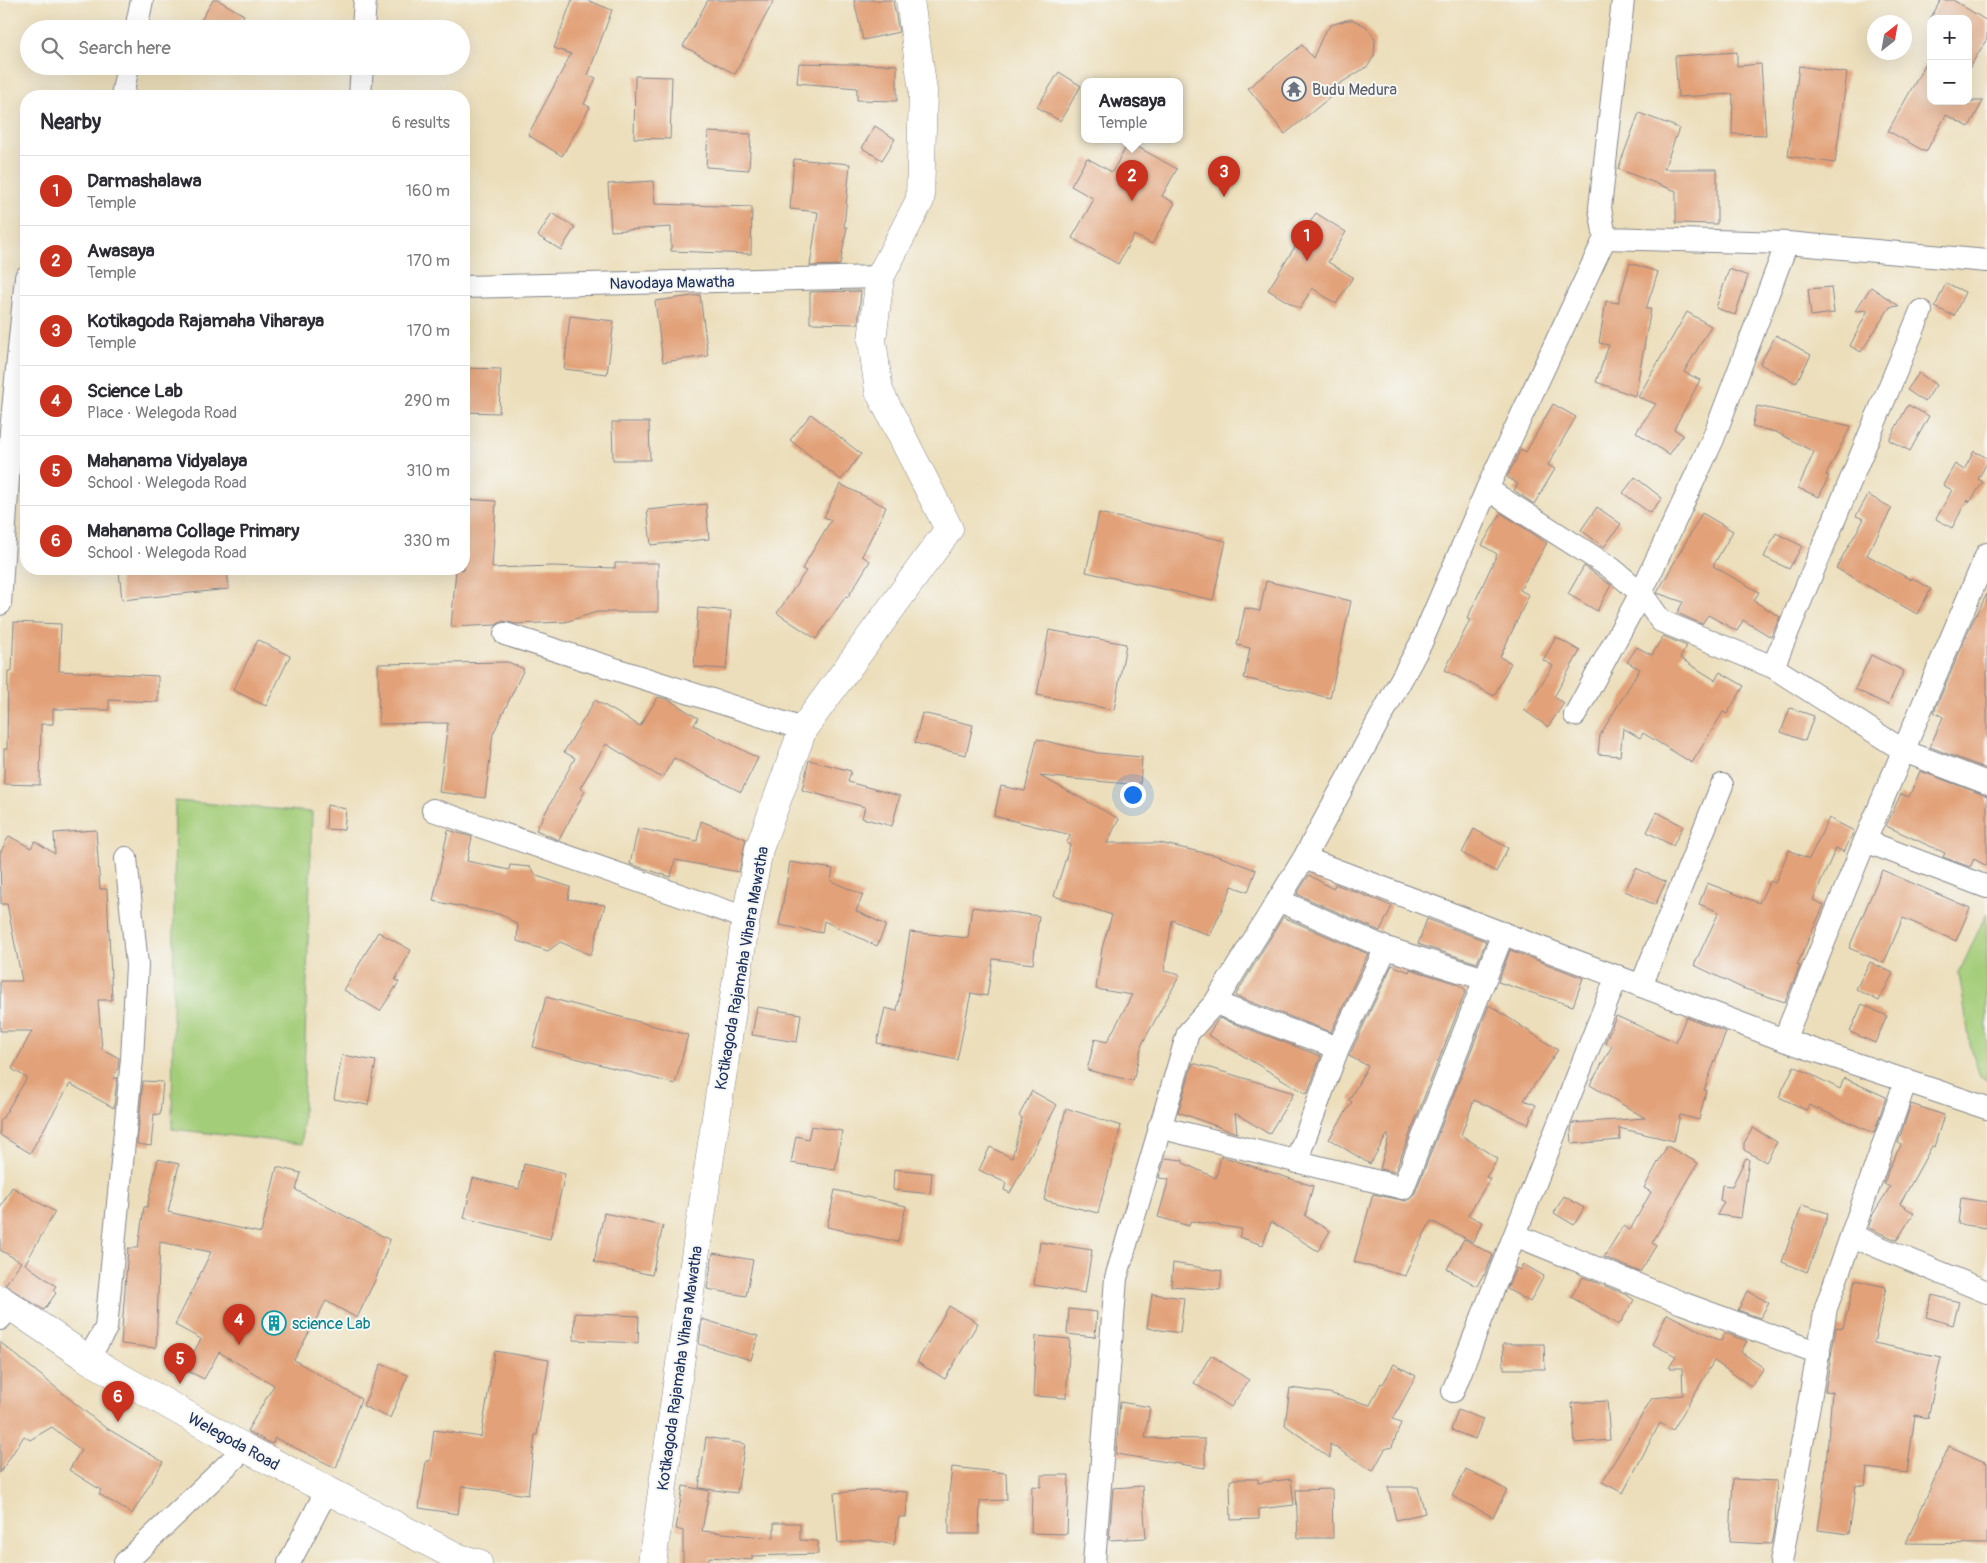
<!DOCTYPE html>
<html lang="en">
<head>
<meta charset="utf-8">
<style>
  :root { --surface:#fff; --page:#f2f2f3; --text:#2b2b33; --muted:#7c7c81; --line:#e1e1e2; --accent:#c8321e }
  body { margin:0; font-family:Pangolin,sans-serif; background:var(--page); color:var(--text) }
  .controls { position:absolute; right:15px; top:15px; display:grid; overflow:hidden; border-radius:10px; box-shadow:0 5px 20px #0002 }
  .controls button { width:45px; height:45px; display:grid; place-items:center; padding:0; border:0; border-bottom:1px solid var(--line); background:var(--surface); color:var(--text); font:25px sans-serif }
  .compass { position:absolute; left:1867px; top:15px; width:45px; height:45px; border-radius:50%; background:var(--surface); box-shadow:0 5px 20px #0002; rotate:31deg }
  .you { position:absolute; left:1132px; top:794px; width:18px; height:18px; margin:-12px; border:4px solid #fff; border-radius:50%; background:#1a73e8; box-shadow:0 0 0 8px #1a73e833 }
  .badge { display:grid; place-items:center; width:32px; height:32px; border-radius:50%; background:var(--accent); color:#fff; font-size:16px; font-weight:700 }
  .pin { position:absolute; translate:-50% -41px; filter:drop-shadow(0 1px 2px #0008) }
  .pin::after { content:''; position:absolute; top:26px; width:18px; height:15px; background:inherit; clip-path:polygon(0 0,100% 0,50% 100%) }
  .popup { position:absolute; left:1081px; top:78px; width:102px; height:65px; box-sizing:border-box; display:grid; place-content:center; border-radius:10px; background:var(--surface); filter:drop-shadow(0 1px 4px #0005); font-size:16px; white-space:nowrap; color:var(--muted) }
  .popup b { font-size:19px; color:var(--text) }
  .popup::after { content:''; position:absolute; left:50%; top:100%; margin-left:-10px; border:10px solid transparent; border-top-color:var(--surface) }
  .list { margin:0; padding:0; list-style:none }
  h2 { display:flex; justify-content:space-between; align-items:center; height:65px; margin:0; padding:0 20px; font-size:21px }
  h2 small { font-size:16px; font-weight:400; color:var(--muted) }
  .list li { display:grid; grid-template-columns:32px 1fr auto; gap:15px; align-items:center; box-sizing:border-box; height:70px; padding:0 20px; border-top:1px solid var(--line) }
  .list b { display:block; font-size:19px; white-space:nowrap }
  .list p { margin:0; font-size:16px; white-space:nowrap; color:var(--muted) }
  .list em { font-size:16px; font-style:normal; color:var(--muted) }
  .icon { flex:none; width:28px; height:28px; fill:none; stroke:currentColor; stroke-width:2; stroke-linecap:round; stroke-linejoin:round }
  .map { position:relative; flex:none; width:1987px; height:1563px; overflow:hidden }
  .search { position:absolute; background:var(--surface); box-shadow:0 5px 20px #0002; left:20px; top:20px; width:450px; height:55px; display:flex; align-items:center; gap:12px; box-sizing:border-box; padding:0 18px; border-radius:28px; color:var(--muted); font-size:19px }
  .panel { position:absolute; background:var(--surface); box-shadow:0 5px 20px #0002; left:20px; top:90px; width:450px; height:485px; border-radius:20px }
  .map>svg:first-child { display:block }
</style>
</head>
<body>
<div class="map">
<svg width="1987" height="1563" viewBox="0 0 1987 1563">
  <rect width="100%" height="100%" fill="#f6f6f2"/>
  <filter id="ink" filterUnits="userSpaceOnUse"><feTurbulence type="fractalNoise" baseFrequency=".02" numOctaves="2"/><feDisplacementMap in="SourceGraphic" scale="10" xChannelSelector="R" yChannelSelector="G"/><feConvolveMatrix kernelMatrix="1 2 1 2 8 2 1 2 1" color-interpolation-filters="sRGB"/></filter>
  <filter id="wash" filterUnits="userSpaceOnUse"><feTurbulence type="fractalNoise" baseFrequency=".0096" numOctaves="4" result="noise"/><feDisplacementMap in="SourceGraphic" scale="20" xChannelSelector="R" yChannelSelector="G"/><feGaussianBlur stdDeviation="1.12" result="paint"/><feColorMatrix in="noise" values="0 0 0 0 0 0 0 0 0 0 0 0 0 0 0 0 0 1.4 0 .05"/><feComposite in="paint" operator="in"/></filter>
  <g filter="url(#wash)">
    <rect width="100%" height="100%" fill="#ecdeba"/>
    <path fill="#a4cd79" stroke="#607e6c" d="M175,801L312,812L302,1144L172,1129Z
      M1987,912V1080L1980,1077L1970,1044L1959,973Z"/>
    <g id="blocks">
      <path fill="#e2a178" d="M213,0H218L244,15L236,29H196Z
        M572,0H587L612,10L588,75L596,78L584,104L590,107L562,156L528,135L571,54L554,48Z
        M708,0H774L735,74L683,46Z
        M854,0H893L899,32L863,40Z
        M1941,0H1953L1987,21V39L1968,70V19H1930Z
        M1347,20H1353L1366,26L1372,34L1375,40L1374,56L1368,66L1336,86L1339,90L1285,134L1248,88L1302,45L1313,58L1324,33L1331,25Z
        M1737,52V66L1761,64L1766,135L1732,134L1733,94L1678,97L1675,56Z
        M1931,54V101H1983L1969,127L1946,115L1926,152L1888,131Z
        M799,63L897,65V101L857,100V88L797,83Z
        M1799,66L1847,73L1835,163L1788,156Z
        M1059,72L1081,86L1060,121L1037,107Z
        M635,76L672,77L670,139L634,138Z
        M1639,113L1679,128L1664,169H1717V224L1676,223V191L1618,169Z
        M875,126L895,139L882,160L862,148Z
        M708,132L751,134L749,170L706,167Z
        M1129,142L1177,169L1162,196L1175,203L1152,244L1134,235L1118,264L1072,238L1094,199L1071,186L1087,158L1112,172Z
        M794,159L850,164L844,227H847L840,265L810,266L818,212L790,209Z
        M653,181L655,204L752,207L751,254L671,251V227L611,231L608,184Z
        M552,213L575,227L561,250L538,236Z
        M1316,213L1346,232L1328,262L1353,277L1336,304L1312,288L1300,309L1268,290Z
        M1630,263L1658,272L1646,309H1651L1635,396L1596,382L1609,345L1599,343L1606,301L1618,303Z
        M1729,269L1748,276L1735,315L1716,308Z
        M1946,283L1965,292L1954,316L1935,307Z
        M1831,287L1834,313L1811,316L1808,289Z
        M1871,287L1899,306L1890,307L1861,352L1850,346L1868,310L1855,311Z
        M861,291L858,324L810,323V292Z
        M700,295L708,356L663,362L655,301Z
        M1687,312L1711,326L1684,372L1700,380L1674,429L1683,435L1669,455L1636,432L1656,404L1638,397Z
        M570,316L614,321L607,374L564,369Z
        M1776,335L1811,355L1796,383L1760,364Z
        M464,368L501,369L499,413L464,412Z
        M1919,373L1936,385L1925,402L1907,390Z
        M1553,404L1576,417L1548,465L1555,469L1534,504L1514,490L1518,484L1507,477L1521,449L1526,452Z
        M1908,405L1929,416L1910,451L1889,440Z
        M1757,406L1851,426L1826,475L1829,476L1819,497L1798,488L1814,452L1776,432L1752,427Z
        M811,414L861,454L841,480L790,440Z
        M612,422H649L650,460H613Z
        M1974,451L1987,458V463L1978,479L1983,482L1970,502L1967,500L1952,528L1936,519L1952,490L1943,485L1955,464L1964,470Z
        M1635,477L1662,498L1650,513L1623,493Z
        M840,484L886,507L862,556L870,561L848,597L846,596L816,639L777,613L806,571L802,569L831,520L824,517Z
        M1868,495L1892,508L1867,555L1911,580L1912,578L1931,589L1917,614L1836,568L1864,519L1856,516Z
        M464,499L496,501L492,568L553,566L615,568V563H658V612H597L565,622L516,624L503,621L496,625L451,627L456,569L464,570Z
        M706,504L709,539L651,545L647,510Z
        M1597,507L1621,524L1604,547L1581,530Z
        M1099,513L1226,541L1213,600L1086,572Z
        M1501,513L1547,543L1520,590L1529,595L1500,657L1511,663L1494,696L1445,670L1470,620L1467,619L1497,554L1482,545Z
        M1702,513L1733,531L1713,566L1759,592L1754,601L1780,617L1771,637L1743,620L1737,631L1708,615L1702,624L1677,613L1683,602L1657,593Z
        M1776,533L1802,546L1789,569L1764,557Z
        M1584,566L1611,585L1597,611L1568,594Z
        M133,569H227L229,589L122,600L119,571Z
        M1266,581L1351,601L1330,698L1244,678L1250,648L1237,645L1245,608L1260,611Z
        M1987,594V769L1930,747L1943,717L1934,712L1971,625Z
        M698,608L731,611L726,669L694,667Z
        M14,622L61,624L59,671L158,676V702L109,700V710L53,709V724H41L40,785L4,784V749H7L8,671H12Z
        M1049,630L1126,644L1114,710L1037,695Z
        M1663,636L1687,646L1680,658L1715,680L1720,672L1744,686L1727,714L1723,712L1692,763L1643,733L1640,738L1623,728L1620,756L1598,754L1600,735L1640,669L1627,662L1637,647L1652,655Z
        M1556,637L1580,651L1554,697L1564,703L1548,727L1524,710L1553,666L1543,660Z
        M258,640L290,656L266,706L233,690Z
        M1871,655L1904,671L1888,705L1855,689Z
        M508,662L524,669L493,734L485,798L439,792L448,723L379,724L378,664Z
        M658,697L669,700L698,718L694,725L758,758L741,792L674,758L662,778L606,744L580,788L585,791L559,840L536,830L575,758L564,752L595,700L640,726Z
        M1790,708L1814,716L1805,741L1781,732Z
        M922,713L973,725L966,755L915,743Z
        M1037,739L1098,753L1142,757L1140,785L1040,776L1119,819L1107,843H1160L1218,856L1256,870L1248,892L1232,886L1210,936L1172,920L1164,971L1180,975L1142,1044L1133,1081L1087,1070L1095,1039L1107,1042L1132,995L1096,989L1102,948L1112,915L1054,896L1070,845L1066,843L1071,835L994,816L1001,786L1025,791Z
        M809,760L851,771L848,782L900,796L892,826L862,818L865,807L802,790Z
        M1920,771L1987,796V866L1974,859L1970,867L1943,857L1945,853L1886,826L1901,794L1909,797Z
        M327,805L346,809L344,830L326,829Z
        M1657,812L1683,826L1673,846L1647,832Z
        M1829,818L1854,831L1844,852L1836,848L1813,900L1824,905L1797,965L1800,966L1785,1002L1742,988L1694,965L1719,912L1699,904L1707,883L1759,903L1770,881L1775,883L1789,850L1809,859Z
        M701,821L746,839L739,872L675,860L671,877L630,864L638,828L697,841Z
        M1474,829L1508,848L1496,872L1462,853Z
        M96,830L100,889H107L112,1000H98L102,1049L119,1058L118,1068L113,1078H117L114,1108L70,1084L30,1153L0,1135V1122L27,1078L12,1069L32,1031H0V981H22L7,904H1L0,853L9,836L31,848L35,841L55,854L54,833Z
        M448,830L472,837L467,861L509,870L510,865L530,867L537,876L570,887L568,899L605,905L591,955L560,942L548,951L517,941L518,925L503,915L433,901Z
        M790,862L833,869L831,881L863,895L856,911L886,925L877,946L824,921L822,933L779,925Z
        M1636,868L1666,882L1655,905L1625,891Z
        M1882,870L1970,908L1956,941L1903,918L1884,963L1849,948Z
        M1309,875L1333,889L1335,884L1392,906L1380,931L1297,894Z
        M972,907L1039,916L1033,964L993,959L987,996L971,993L957,1060L877,1043L885,1008L897,1011L910,932L968,938Z
        M1283,917L1368,954L1331,1032L1235,996Z
        M1427,919L1486,941L1477,963L1418,944Z
        M378,932L411,950L395,980L399,982L380,1011L344,990Z
        M1510,950L1583,978L1573,1006L1498,982Z
        M1870,962L1893,973L1879,1001L1856,989Z
        M1392,965L1409,972L1410,969L1457,984L1466,990L1395,1172L1380,1169L1389,1136L1387,1135L1370,1164L1329,1139L1352,1102L1349,1100L1368,1066L1349,1056Z
        M546,997L688,1035L675,1084L533,1047Z
        M1862,1004L1887,1016L1875,1043L1850,1032Z
        M1489,1005L1558,1050L1524,1100L1536,1105L1528,1124L1474,1100L1461,1135L1498,1159L1486,1177L1490,1179L1468,1215L1482,1222L1473,1242L1431,1221L1415,1252L1405,1276L1354,1262L1373,1194L1406,1201L1411,1198L1415,1193Z
        M757,1007L801,1014L797,1042L752,1035Z
        M1616,1016L1676,1042L1686,1017L1726,1032L1704,1090H1706L1699,1120L1680,1115L1674,1141L1619,1128L1620,1140L1572,1144L1571,1129L1573,1123L1645,1118L1590,1085L1612,1046L1605,1043Z
        M1219,1018L1321,1056L1307,1094L1208,1035Z
        M342,1055L376,1061L368,1105L334,1099Z
        M1193,1063L1294,1093L1269,1134L1235,1113L1237,1133L1227,1130L1178,1112Z
        M1794,1066L1840,1089L1844,1078L1886,1097L1874,1133L1809,1105L1806,1110L1779,1097Z
        M143,1081L163,1082L160,1115L154,1114L151,1146L137,1144Z
        M1032,1091L1057,1105L1010,1193L1004,1190L1006,1183L979,1170L990,1147L1012,1158L1022,1118L1019,1116Z
        M1911,1104L1944,1115L1934,1147L1932,1146L1900,1204L1914,1213L1897,1240L1868,1228L1873,1214L1890,1187L1884,1184L1889,1168L1901,1145L1898,1143Z
        M1066,1108L1121,1126L1098,1213L1044,1200Z
        M811,1126L842,1131L835,1170L791,1163L796,1136L808,1139Z
        M1753,1128L1777,1142L1766,1162L1744,1150V1143Z
        M1667,1146L1698,1163L1652,1243L1656,1246L1640,1272L1604,1257L1623,1226L1630,1230L1651,1192L1644,1188Z
        M1221,1156L1313,1186L1305,1216L1330,1231L1318,1251L1271,1222L1263,1245L1239,1237L1242,1229L1190,1221L1189,1226L1158,1217L1169,1179L1159,1178L1165,1158L1183,1160V1163L1216,1178Z
        M1746,1158L1749,1159L1741,1218L1717,1215L1724,1202L1720,1200L1722,1185L1732,1186Z
        M158,1159L179,1164L168,1212L261,1233L277,1167L301,1173L296,1190L390,1240L376,1278L357,1318L326,1301L294,1360L361,1399L336,1468L275,1438L272,1444L247,1431L274,1385L219,1352L204,1379L184,1369L201,1339L175,1325L211,1252L160,1242L156,1348L121,1344L128,1248H138L144,1207H147Z
        M524,1164L565,1174L550,1239L464,1218L473,1178L519,1189Z
        M894,1169L932,1173L930,1194L893,1190Z
        M12,1187L55,1212L25,1264L56,1286L53,1290L56,1293L44,1310L5,1285L21,1262L0,1250V1208Z
        M835,1190L906,1206L898,1242L827,1227Z
        M1564,1196L1584,1208L1574,1225L1554,1213Z
        M1961,1198L1987,1202V1228L1958,1224Z
        M1802,1205L1828,1213L1821,1237L1807,1272L1782,1262Z
        M604,1213L663,1226L652,1275L594,1262Z
        M1464,1239L1493,1255L1484,1276L1483,1275L1477,1286L1447,1269Z
        M1040,1242L1092,1250L1085,1293L1034,1285Z
        M713,1253L753,1260L746,1296L707,1289Z
        M1173,1263L1222,1271L1220,1290L1171,1286Z
        M1523,1264L1544,1276L1530,1302L1507,1289L1516,1268L1520,1270Z
        M1583,1277L1627,1295L1634,1300L1619,1325L1571,1297Z
        M1855,1280L1886,1287L1874,1343L1941,1357L1928,1418L1915,1415L1907,1473L1867,1468L1865,1486L1856,1485L1849,1534L1818,1530L1824,1489L1832,1392L1825,1391L1836,1327L1843,1328Z
        M1748,1291L1769,1303L1760,1318L1738,1310Z
        M1152,1294L1184,1298L1180,1333L1147,1328Z
        M1932,1295L1959,1302L1953,1325L1926,1317Z
        M949,1306L978,1323L945,1379L917,1362Z
        M1069,1309L1097,1312L1095,1337L1067,1334Z
        M575,1313L639,1316L638,1343L574,1340Z
        M1667,1314L1721,1341L1725,1333L1747,1341L1741,1352L1764,1368L1751,1386L1714,1361L1673,1430L1660,1423L1623,1493L1602,1482L1652,1398L1683,1395L1682,1368H1669L1676,1356L1652,1344Z
        M702,1319L758,1336L751,1360L699,1344Z
        M1036,1336L1070,1339L1066,1398L1033,1396Z
        M0,1342L103,1426L163,1462L132,1514L99,1494L101,1490L69,1470L81,1450L52,1427L30,1440L24,1436L0,1473Z
        M1503,1344H1544L1545,1369H1504Z
        M495,1351L549,1360L537,1435H535L528,1495L462,1486L458,1514L419,1508L426,1461H430L434,1430L481,1437Z
        M1211,1355L1249,1380L1231,1407L1194,1383Z
        M381,1364L408,1375L390,1418L363,1406Z
        M1394,1364L1416,1376L1393,1419L1401,1423L1392,1447L1385,1449L1373,1471L1330,1444V1458L1285,1425L1290,1388L1329,1393L1370,1405L1381,1383L1383,1384Z
        M1607,1401L1610,1440L1575,1443L1572,1403Z
        M1120,1402L1150,1407L1145,1438L1205,1439V1468L1116,1454Z
        M1458,1410L1483,1419L1475,1439L1451,1430Z
        M706,1437L745,1444L737,1493L699,1488Z
        M1949,1446L1987,1463V1544L1906,1543Z
        M952,1467L1006,1473L1007,1500L980,1501L979,1534H949V1494Z
        M1466,1469L1507,1490L1493,1517L1452,1496Z
        M1041,1475H1069L1067,1534L1031,1533L1032,1486L1041,1487Z
        M1234,1479H1258V1483L1291,1479L1294,1505L1259,1509V1519L1231,1520L1230,1481Z
        M1733,1479L1777,1481L1775,1524L1771,1544L1730,1542Z
        M683,1486L709,1491L702,1531L774,1538V1523H800V1540L818,1541V1554L752,1556V1560L709,1557V1563H683V1531L676,1529Z
        M1142,1486L1146,1538L1109,1540L1113,1488Z
        M1388,1487H1418L1425,1513L1396,1520Z
        M1332,1489L1333,1538H1298L1296,1490Z
        M873,1490L908,1492L906,1517H899L894,1545L869,1540L838,1543L834,1493Z"/>
    </g>
  </g>
  <g filter="url(#ink)">
    <use href="#blocks" fill-opacity="0" stroke="#84868c" stroke-width="1"/>
    <g fill="none" stroke-linecap="round" stroke-linejoin="round">
      <g stroke="#84868c" stroke-width="24">
        <path id="minor" d="M136,29L142,0
          M363,29L365,0
          M122,96L128,66
          M360,96L362,66
          M1605,238L1600,208L1623,0
          M464,287L880,277
          M1487,489L1611,568L1641,593L1661,621L1773,667L1904,751L1987,783
          M0,604L11,431L26,277
          M505,634L803,729
          M1773,667L1921,311
          M1575,715L1641,593L1713,439L1787,243
          M433,810L746,918
          M1865,841L1987,887
          M1304,858L1784,1040L1987,1108
          M1278,900L1386,948L1485,979
          M1641,986L1722,785
          M1215,1003L1338,1048
          M1784,1040L1865,841L1987,554
          M1159,1127L1403,1188L1503,933
          M1296,1162L1338,1048L1386,948
          M1515,1235L1682,1303L1819,1353
          M1852,1236L1987,1292
          M0,1319L11,1306
          M88,1359L106,1328L132,1059L137,965L126,858
          M1453,1391L1617,976
          M125,1563L245,1448
          M289,1563L327,1490
          M1094,1563L1116,1278L1188,1033L1215,1003L1304,858L1421,643L1487,489L1605,238L1787,243L1987,261
          M1781,1563L1826,1308L1906,1080"/>
      </g>
      <g stroke="#84868c" stroke-width="29">
        <path id="tertiary" d="M0,1299L88,1359L245,1448L459,1558L478,1563
          M652,1563L695,1257L746,918L759,849L803,729L949,529L879,391L872,340L880,277L920,200L923,91L910,0"/>
      </g>
      <use href="#minor" stroke="#fff" stroke-width="22"/>
      <use href="#tertiary" stroke="#fff" stroke-width="28"/>
    </g>
  </g>
  <defs>
    <g id="temple-ring" transform="scale(1.25)"><circle r="9.5" fill="#f6f6f2" stroke="#6b7280" stroke-width="1.5"/><path d="M0-6L5-2H3V0L6.5 2.5H4V6H1.5V3h-3V6H-4V2.5H-6.5L-3 0V-2H-5Z" fill="#6b7280"/></g>
    <g id="building-ring" transform="scale(1.25)"><circle r="9.5" fill="#f6f6f2" stroke="#0f9aa8" stroke-width="1.5"/><path d="M-4-6H4V6H1V3H-1V6H-4ZM-2.5-4.3h1.7v1.8h-1.7ZM.8-4.3h1.7v1.8H.8ZM-2.5-1h1.7V.8h-1.7ZM.8-1h1.7V.8H.8Z" fill="#0f9aa8"/></g>
  </defs>
  <g fill-rule="evenodd">
    <use href="#temple-ring" x="1294" y="89"/>
    <use href="#building-ring" x="274" y="1323"/>
  </g>
  <g text-anchor="middle" stroke-width="4" stroke-linejoin="round" paint-order="stroke">
    <g font-size="16" fill="#5b616d" stroke="#f6f6f2" text-anchor="start">
      <text x="1312" y="95">Budu Medura</text>
    </g>
    <g font-size="16" fill="#1b2f5e" stroke="#f6f6f2">
      <text transform="translate(672 282) rotate(-1)" y="6">Navodaya Mawatha</text>
      <text transform="translate(741 968) rotate(-80)" y="6">Kotikagoda Rajamaha Vihara Mawatha</text>
      <text transform="translate(679 1368) rotate(-82)" y="6">Kotikagoda Rajamaha Vihara Mawatha</text>
      <text transform="translate(234 1441) rotate(29)" y="6">Welegoda Road</text>
    </g>
    <g font-size="16" fill="#0d838f" stroke="#f6f6f2" text-anchor="start">
      <text x="292" y="1329">science Lab</text>
    </g>
  </g>
</svg>
<div class="controls">
<button>+</button>
<button>−</button>
</div>
<svg class="compass" viewBox="-18 -18 36 36"><path d="M0-13l5 13h-10z" fill="#e53935"/><path d="M0 13l5-13h-10z" fill="#7c7c81"/></svg>
<div class="you"></div>
<div class="pin badge" style="left:1307px;top:261px">1</div>
<div class="pin badge" style="left:1132px;top:201px">2</div>
<div class="popup"><b>Awasaya</b>Temple</div>
<div class="pin badge" style="left:1224px;top:197px">3</div>
<div class="pin badge" style="left:239px;top:1345px">4</div>
<div class="pin badge" style="left:180px;top:1384px">5</div>
<div class="pin badge" style="left:118px;top:1422px">6</div>
<div class="search"><svg class="icon" aria-label="search" viewBox="0 0 24 24"><circle cx="10" cy="10" r="6"/><path d="M15 15l6 6"/></svg>Search here</div>
<section class="panel">
<h2>Nearby<small>6 results</small></h2>
<ul class="list">
<li><span class="badge">1</span><div><b>Darmashalawa</b><p>Temple</p></div><em>160 m</em></li>
<li><span class="badge">2</span><div><b>Awasaya</b><p>Temple</p></div><em>170 m</em></li>
<li><span class="badge">3</span><div><b>Kotikagoda Rajamaha Viharaya</b><p>Temple</p></div><em>170 m</em></li>
<li><span class="badge">4</span><div><b>Science Lab</b><p>Place · Welegoda Road</p></div><em>290 m</em></li>
<li><span class="badge">5</span><div><b>Mahanama Vidyalaya</b><p>School · Welegoda Road</p></div><em>310 m</em></li>
<li><span class="badge">6</span><div><b>Mahanama Collage Primary</b><p>School · Welegoda Road</p></div><em>330 m</em></li>
</ul>
</section>
</div>
</body>
</html>
